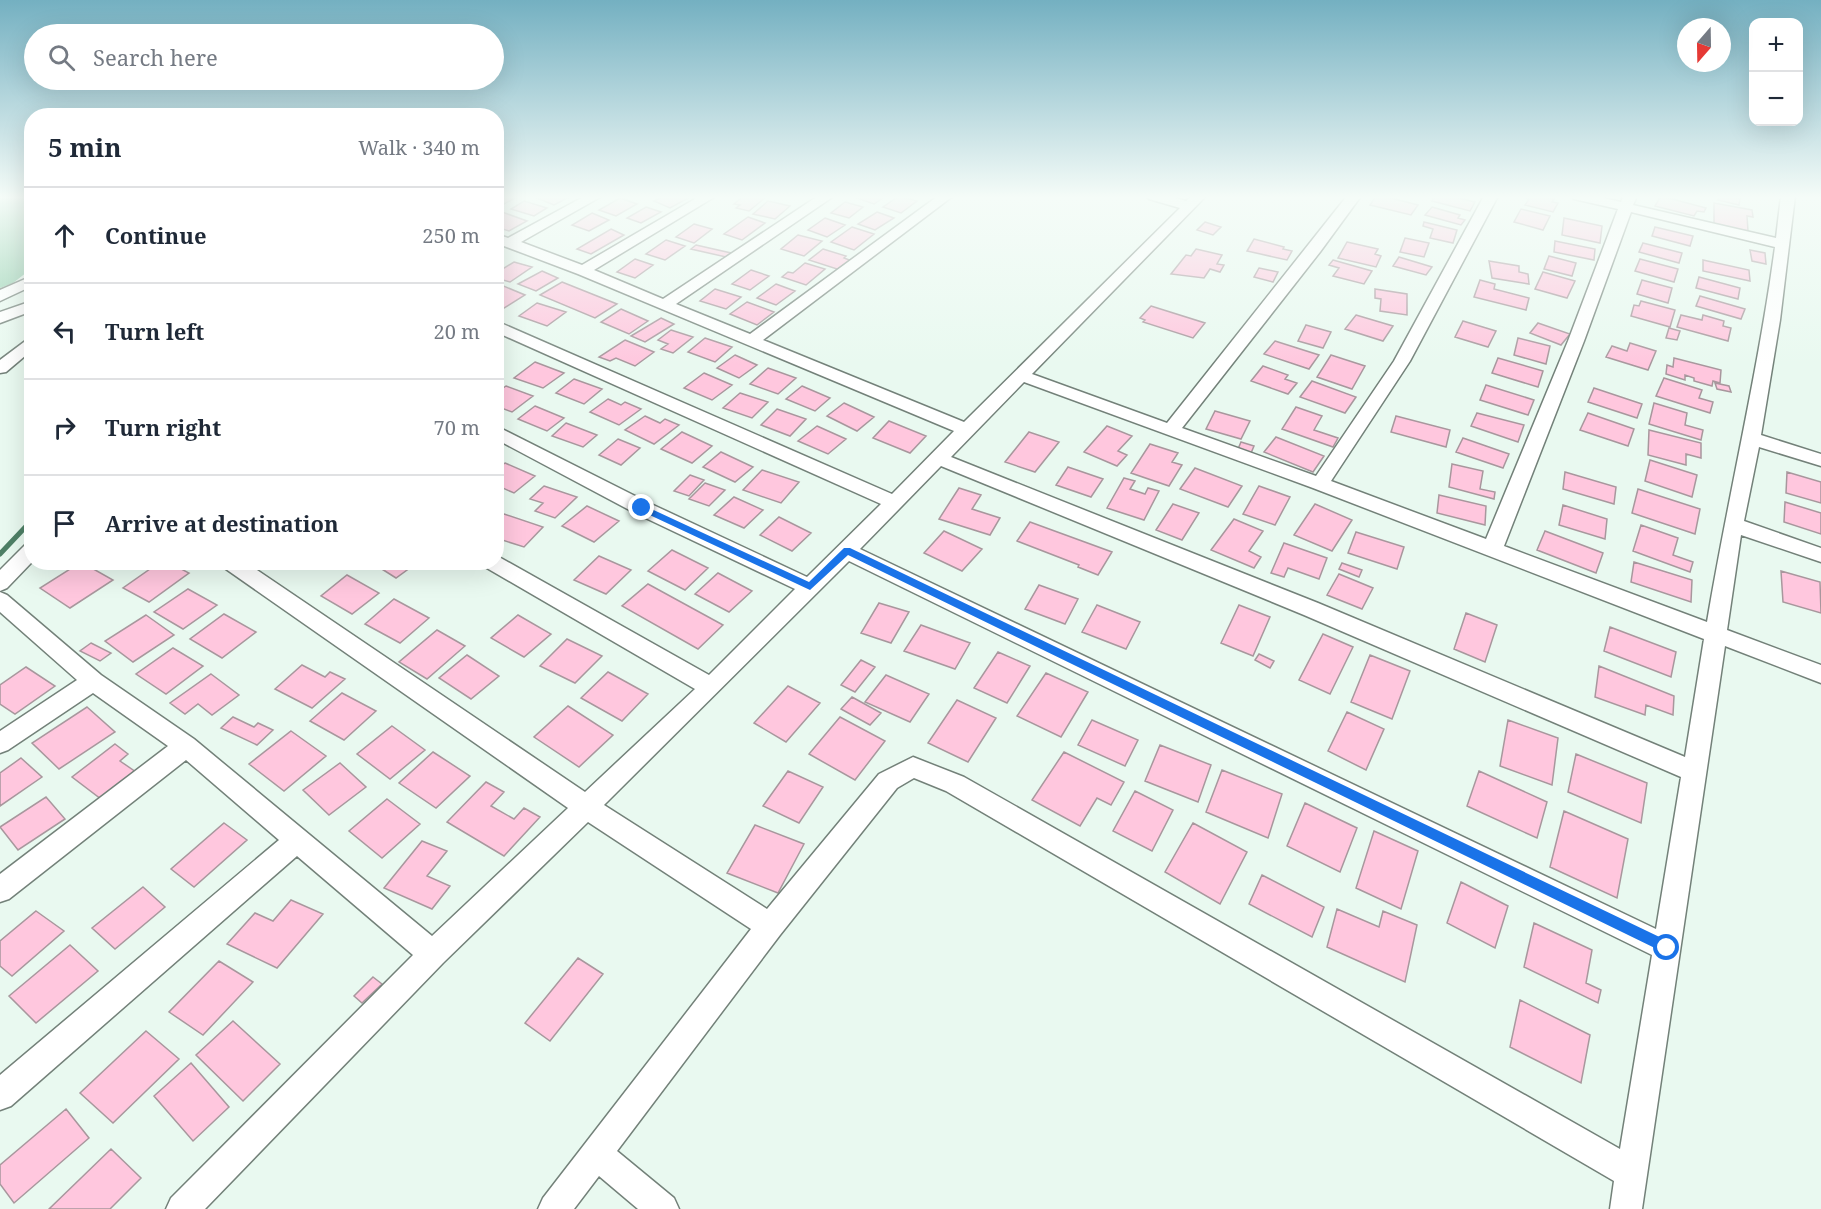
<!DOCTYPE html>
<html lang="en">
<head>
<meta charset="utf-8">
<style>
  :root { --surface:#fff; --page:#f2f2f3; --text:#1f2937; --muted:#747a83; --line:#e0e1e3 }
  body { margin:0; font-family:"Noto Serif",serif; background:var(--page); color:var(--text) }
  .controls { position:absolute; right:18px; top:18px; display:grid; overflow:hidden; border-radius:12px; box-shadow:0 6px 24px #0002 }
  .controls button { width:54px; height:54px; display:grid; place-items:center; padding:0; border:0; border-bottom:2px solid var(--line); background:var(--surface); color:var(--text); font:30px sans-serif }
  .compass { position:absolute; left:1677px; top:18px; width:54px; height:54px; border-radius:50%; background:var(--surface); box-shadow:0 6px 24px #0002; rotate:200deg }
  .stop { position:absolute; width:18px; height:18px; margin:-14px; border:4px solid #1a73e8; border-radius:50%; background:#fff }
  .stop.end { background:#1a73e8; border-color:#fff; box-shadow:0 2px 6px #0008 }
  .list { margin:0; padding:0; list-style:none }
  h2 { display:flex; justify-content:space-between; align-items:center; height:78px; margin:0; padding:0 24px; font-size:26px }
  h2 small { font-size:20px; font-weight:400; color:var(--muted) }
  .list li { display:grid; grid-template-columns:39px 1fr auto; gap:18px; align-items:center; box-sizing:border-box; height:96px; padding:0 24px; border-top:2px solid var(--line) }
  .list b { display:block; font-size:22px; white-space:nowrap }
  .list em { font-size:20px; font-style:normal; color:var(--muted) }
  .icon { flex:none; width:33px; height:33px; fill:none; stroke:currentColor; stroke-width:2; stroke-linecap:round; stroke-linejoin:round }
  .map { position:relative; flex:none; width:1821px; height:1209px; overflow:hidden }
  .search { position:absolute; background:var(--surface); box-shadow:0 6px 24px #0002; left:24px; top:24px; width:480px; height:66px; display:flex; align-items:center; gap:15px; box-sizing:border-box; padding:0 21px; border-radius:33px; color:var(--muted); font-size:22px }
  .panel { position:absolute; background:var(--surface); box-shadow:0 6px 24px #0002; left:24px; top:108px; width:480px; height:462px; border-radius:24px }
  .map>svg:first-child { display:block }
</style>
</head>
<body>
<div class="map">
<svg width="1821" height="1209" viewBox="0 0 1821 1209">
  <rect width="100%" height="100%" fill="#e9f9f0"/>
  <path fill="#95d0b0" d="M0,196H32L31,269L13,283L0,288Z"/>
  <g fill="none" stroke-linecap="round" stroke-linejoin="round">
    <path stroke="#4e8066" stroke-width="5" d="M0,554L32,520"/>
  </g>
  <path fill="#ffc7de" stroke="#a8979d" stroke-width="1.5" d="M496,196H515L517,197L504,204L496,201Z
    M532,196H571L554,205Z
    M664,196H692L670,208L654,201Z
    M744,196H761L766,197L749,211L736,208L740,205L734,204Z
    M851,196H886L874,204Z
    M899,196L917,201L901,213L883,207Z
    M1376,196H1383L1418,205L1411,215L1370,205Z
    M1435,196H1461L1459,198L1475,202L1470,211L1432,201Z
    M1522,196H1541L1554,199L1552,202L1558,203L1553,212L1525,205L1529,199Z
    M1661,196L1706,208L1704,212L1697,211L1694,216L1655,206Z
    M1719,196L1740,198L1739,205L1718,200Z
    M620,198L637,204L616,216L599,210Z
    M524,201L547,208L534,216L511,209Z
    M768,201L790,206L775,219L753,214Z
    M845,202L863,207L849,218L831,213Z
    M1714,203L1752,210L1753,217L1747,216L1748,231L1714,225Z
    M646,207L661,212L641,223L627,218Z
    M1432,207L1460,215L1458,218L1465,220L1461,225L1425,215Z
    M1521,209L1550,216L1543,230L1514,222Z
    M502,212L527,221L509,231L496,227V215Z
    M877,212L894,218L875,230L858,224Z
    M592,213L609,220L589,231L572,225Z
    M748,217L765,223L742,240L724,234Z
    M825,218L845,225L827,237L808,230Z
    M1564,218L1602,226L1600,243L1562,235Z
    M1205,222L1221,227L1213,235L1197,230Z
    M1424,222L1457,230L1453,243L1430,238L1433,229L1423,226Z
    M694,224L712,229L694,243L676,237Z
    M852,227L874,234L854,250L831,242Z
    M1655,227L1693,236L1690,246L1652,236Z
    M611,229L624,235L591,254L577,249Z
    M798,235L822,241L804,256L781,249Z
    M1405,238L1429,243L1424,257L1400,252Z
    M1254,239L1284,247L1283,249L1292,251L1287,260L1247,251Z
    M666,240L685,246L665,260L646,254Z
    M1555,241L1595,249L1594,260L1554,252Z
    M1347,242L1378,249L1375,254L1381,256L1376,267L1338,258Z
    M1643,243L1682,253L1679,263L1639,252Z
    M696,245L731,253L726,257L691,249Z
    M823,249L846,256L844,258L852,261L840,270L809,260Z
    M1196,249L1222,255L1217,264L1224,265L1220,272L1210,269L1204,278L1171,274L1186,255L1191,256Z
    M1750,250L1765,253L1766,264L1752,261Z
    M1549,256L1576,263L1572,276L1544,269Z
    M1399,257L1432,267L1426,275L1393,266Z
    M635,259L653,265L635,278L617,272Z
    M1640,259L1678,269L1674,282L1635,271Z
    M1333,260L1372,271L1364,284L1333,276L1339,268L1329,265Z
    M1703,260L1749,270L1750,281L1703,271Z
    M1489,261L1519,266V272L1528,274L1529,284L1492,278Z
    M514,262L532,267L510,282L496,278V273Z
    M805,263L825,269L806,285L782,277L788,272L793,273Z
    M1259,268L1278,272L1273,282L1254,277Z
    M751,270L769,276L750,290L732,284Z
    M542,271L558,278L536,291L518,284Z
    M1543,272L1575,281L1567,298L1535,289Z
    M1699,277L1740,288L1738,299L1696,288Z
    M1480,280L1495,284L1494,289L1529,298L1526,310L1474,297Z
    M1642,280L1672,288L1668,303L1637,294Z
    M562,282L617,304L595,318L540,295Z
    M776,284L795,291L776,305L757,298Z
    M501,285L525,295L501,310L496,308V288Z
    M715,289L741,297L726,309L700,301Z
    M1375,289L1407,294V315L1380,311L1381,299L1375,298Z
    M1700,296L1745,309L1741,319L1696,306Z
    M1641,301L1675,310L1670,327L1631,316L1634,305L1639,306Z
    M747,302L774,312L757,325L730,314Z
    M537,303L566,312L547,326L519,316Z
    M1151,306L1205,323L1193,338L1143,322L1145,320L1140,318Z
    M621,309L648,321L629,334L601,322Z
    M1356,315L1393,326L1383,341L1345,329Z
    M1681,315L1702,320L1703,315L1724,321L1723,326L1731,328L1728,341L1677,327Z
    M661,318L674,324L645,342L631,336Z
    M1463,321L1496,331L1488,347L1455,337Z
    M1538,323L1570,334L1561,345L1530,333Z
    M1306,325L1331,332L1323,348L1298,341Z
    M1669,328L1680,331L1677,340L1666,338Z
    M671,330L693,337L673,353L661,349L668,344L658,340Z
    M705,338L732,347L715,362L688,352Z
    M1518,338L1550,346L1546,364L1514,355Z
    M625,340L654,352L635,366L616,358L610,361L599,357Z
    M1275,341L1319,355L1309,369L1264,354Z
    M1630,343L1656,351L1648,370L1606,357L1612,346L1627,351Z
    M735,355L757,365L739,378L717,368Z
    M1331,355L1365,366L1352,389L1317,377Z
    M1498,358L1543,371L1538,387L1492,373Z
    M1674,358L1721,370L1720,383L1713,381L1712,386L1694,381V378L1685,375V380L1666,374L1667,365L1673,367Z
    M535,362L564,373L543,388L514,378Z
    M1263,366L1288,375L1285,379L1297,383L1288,394L1251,381Z
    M768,368L796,378L778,394L750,384Z
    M704,373L732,385L712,400L684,388Z
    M1664,378L1702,390L1699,398L1713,402L1710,413L1656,396Z
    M574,379L602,389L584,404L556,393Z
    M1312,381L1356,397L1345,413L1300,397Z
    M1715,383L1729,386L1731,392L1717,389Z
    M1486,385L1534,400L1528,415L1480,400Z
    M506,386L533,396L512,412L496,406V393Z
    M802,386L830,398L815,411L786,399Z
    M1594,388L1642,404L1637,418L1588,402Z
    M740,393L768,402L752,418L723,408Z
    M608,399L621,405L625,402L641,409L619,425L590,412Z
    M844,403L874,417L857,431L827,416Z
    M1654,403L1687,413L1685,425L1703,430L1701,440L1649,424Z
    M535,406L564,418L547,431L518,419Z
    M1296,407L1322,416L1314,430L1338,438L1333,447L1282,429Z
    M777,409L806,419L790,436L761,425Z
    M1215,411L1250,421L1241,439L1206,429Z
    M1477,413L1524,425L1518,442L1471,426Z
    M1588,413L1634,429L1628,446L1580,430Z
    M645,416L660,423L665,419L679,425L654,444L625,430Z
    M1396,416L1450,430L1446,447L1391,432Z
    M889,421L926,436L910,453L873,438Z
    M566,423L597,435L583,447L552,436Z
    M817,426L846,439L828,454L798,441Z
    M1107,426L1132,436L1118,451L1127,455L1117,466L1084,452Z
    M1649,430L1701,443V458L1686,454V465L1648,455Z
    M682,432L712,446L692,463L661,449Z
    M1029,432L1059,442L1035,472L1005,462Z
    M1276,437L1324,456L1313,472L1264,452Z
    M1463,438L1509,454L1503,468L1456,452Z
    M618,439L640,448L621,465L599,455Z
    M1241,442L1254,446L1251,453L1238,449Z
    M1150,444L1178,453L1172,462L1182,465L1169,486L1131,473Z
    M721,452L753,467L735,482L703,467Z
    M1650,460L1697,475L1692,497L1645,481Z
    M505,463L535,476L514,493L496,485V470Z
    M1452,464L1483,471L1480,489L1495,492L1494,499L1449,487Z
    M1068,467L1103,479L1091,497L1056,485Z
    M1195,468L1242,486L1228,507L1180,489Z
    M762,470L799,482L781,503L743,490Z
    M1565,472L1616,487L1614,504L1563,489Z
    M1787,472L1821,482V503L1786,493Z
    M690,475L704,480L689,496L674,491Z
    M1124,478L1135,481L1130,489L1145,494L1148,488L1159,491L1144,520L1107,508Z
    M705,483L725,490L709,506L689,499Z
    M544,486L577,497L555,518L535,511L543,503L530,499Z
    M1259,486L1290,497L1275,525L1243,514Z
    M959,488L981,495L972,509L1000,518L990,535L939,519Z
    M1638,489L1700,509L1695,534L1632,513Z
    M1439,495L1486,506L1485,525L1437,513Z
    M734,497L763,510L744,528L714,515Z
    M1785,502L1821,513V534L1784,522Z
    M1173,504L1199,513L1182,540L1156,530Z
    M1315,504L1352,520L1332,551L1294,535Z
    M1563,505L1607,519L1605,539L1559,525Z
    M587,506L619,521L594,542L562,526Z
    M504,514L543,527L524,547L496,538V522Z
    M779,517L811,533L792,551L760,535Z
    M1234,519L1263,531L1249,551L1261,557L1254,568L1211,550Z
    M1030,522L1112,552L1098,575L1078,567L1079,565L1017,541Z
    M1641,525L1678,538L1673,555L1693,562L1690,572L1633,551Z
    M944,531L982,549L962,571L924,553Z
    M1545,531L1603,553L1596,573L1537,550Z
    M1356,532L1404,547L1397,569L1348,553Z
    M1284,543L1327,558L1319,579L1288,568L1284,577L1271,573Z
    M672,550L708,568L685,590L648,571Z
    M599,556L631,570L606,594L574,580Z
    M81,562L113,580L70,608L40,588Z
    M160,562H168L189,573L149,602L123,588Z
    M376,562H418L396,578L374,564Z
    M1634,562L1692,580L1691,602L1631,582Z
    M1342,563L1362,570L1359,577L1339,569Z
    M1781,571L1820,582L1821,613L1783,602Z
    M718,573L752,591L729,612L695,594Z
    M1339,574L1373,588L1362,609L1327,595Z
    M347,575L379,593L352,614L321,596Z
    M648,584L723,625L698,649L622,606Z
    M1039,585L1078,599L1065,624L1025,609Z
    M188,589L217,605L183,629L154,612Z
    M394,599L429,618L400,643L365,624Z
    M879,603L909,612L891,643L861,633Z
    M1097,605L1140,622L1126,649L1082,632Z
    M1239,605L1270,617L1253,656L1221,643Z
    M1466,613L1497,625L1485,662L1454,649Z
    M224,614L256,632L222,658L190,639Z
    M146,615L174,635L133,662L105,641Z
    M518,615L551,634L524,657L491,638Z
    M921,625L970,643L955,669L904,651Z
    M1610,627L1676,652L1671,677L1604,651Z
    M437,630L465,646L427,679L399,662Z
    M1323,634L1353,647L1330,694L1299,680Z
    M567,639L602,656L575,683L540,666Z
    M91,643L111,653L100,661L80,651Z
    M173,648L203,666L166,694L136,674Z
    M998,652L1030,666L1007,703L974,688Z
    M1259,654L1274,661L1270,668L1255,660Z
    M467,655L499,676L471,699L439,678Z
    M1370,655L1410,671L1392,719L1351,702Z
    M861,660L875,667L855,692L841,685Z
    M302,665L325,677L330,672L345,679L312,708L275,689Z
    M1599,666L1674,696L1673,715L1646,705L1645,715L1595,697Z
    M26,667L55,686L15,714L0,704V685Z
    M608,672L648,694L622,721L581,698Z
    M1046,673L1088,692L1061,737L1017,716Z
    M211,674L239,695L212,715L198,704L185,714L170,703Z
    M886,675L929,694L910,722L865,702Z
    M788,686L820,703L786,742L754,723Z
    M342,693L376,711L344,740L310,721Z
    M852,697L881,713L870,725L841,709Z
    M957,700L996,718L968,762L928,743Z
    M568,706L613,735L579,767L534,737Z
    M87,707L115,732L59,769L32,743Z
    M1347,712L1384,729L1366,770L1328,751Z
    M233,717L254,727L258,723L273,730L257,745L221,728Z
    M840,717L885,741L855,780L809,754Z
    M1092,720L1138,740L1125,766L1078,745Z
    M1508,720L1558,738L1552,785L1500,766Z
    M392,726L425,750L390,779L357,754Z
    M291,731L326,756L284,791L249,764Z
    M115,744L128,754L120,761L136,772L101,799L72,777Z
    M1160,745L1211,765L1198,802L1145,781Z
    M433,752L470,776L436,808L399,783Z
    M1064,752L1124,782L1111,805L1097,798L1080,826L1032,800Z
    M1576,754L1647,783L1641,823L1568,792Z
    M21,758L42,777L0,806V773Z
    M340,763L366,787L329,815L303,790Z
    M1222,770L1282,794L1268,838L1206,812Z
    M788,771L823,787L799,823L763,806Z
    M1479,771L1547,802L1537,838L1467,806Z
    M486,782L504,792L491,806L514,819L524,808L540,817L504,856L447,822Z
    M1135,791L1173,810L1152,851L1113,831Z
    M46,797L65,819L18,850L0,827Z
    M387,799L420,824L382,858L349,831Z
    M1305,803L1357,828L1340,872L1287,846Z
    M1564,811L1628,839L1617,898L1550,867Z
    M224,823L247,840L194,887L171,869Z
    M1193,823L1247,852L1220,904L1165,872Z
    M755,825L804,844L778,893L727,873Z
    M1374,831L1418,851L1401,909L1356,888Z
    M422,841L447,851L427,876L450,886L432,909L384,888Z
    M1262,875L1324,907L1312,937L1249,904Z
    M1461,882L1508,906L1495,948L1447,923Z
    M143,887L165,907L115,949L92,928Z
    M291,900L323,914L277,968L227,944L255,913L273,921Z
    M1337,909L1379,927L1383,911L1417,925L1405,982L1327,947Z
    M36,911L64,931L12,976L0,966V941Z
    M1534,923L1592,950L1586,983L1601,990L1598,1003L1524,967Z
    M70,945L98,971L36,1023L9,996Z
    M578,958L603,974L550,1041L525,1023Z
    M219,961L253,982L203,1035L169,1012Z
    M373,977L382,984L362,1003L354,996Z
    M1520,1000L1590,1035L1581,1083L1510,1047Z
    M233,1021L280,1064L243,1101L196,1055Z
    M146,1031L179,1059L113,1123L80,1093Z
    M191,1063L229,1107L193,1141L154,1096Z
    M66,1109L89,1138L14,1203L0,1184V1165Z
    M111,1149L141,1178L110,1209H49Z"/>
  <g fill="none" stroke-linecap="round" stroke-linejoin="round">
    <g stroke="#738179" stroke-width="3">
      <path id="street" d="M585,196H602L521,242L582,265L700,196H716L594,270L663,299L818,196H834L676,304L750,334L938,196H953L763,340L964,422L1180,208L1149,199L1147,196H1168L1186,201L1192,196H1206L1032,374L1167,423L1347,196H1361L1320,252L1182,428L1316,476L1394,361L1484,196H1498L1410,361L1331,481L1486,539L1568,341L1618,209L1574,199L1572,196H1595L1621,202L1623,196H1637L1633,205L1776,238L1781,196H1795L1780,320L1761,435L1821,454V466L1759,447L1744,521L1821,548V562L1741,535L1727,630L1821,665V683L1725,646L1642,1209H1610L1614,1181L946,791L914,778L897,788L780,935L617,1151L674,1198L679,1209H638L599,1176L574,1209H538L543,1198L751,929L588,822L443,963L205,1209H166L171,1198L413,955L297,856L11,1106L0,1110V1075L279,840L186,760L9,899L0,902V874L168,746L93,693L8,750L0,753V731L77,680L0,612V592L7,595L101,675L194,739L432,936L568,808L223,567L220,562H245L585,792L695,689L485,567L482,562H496V556L499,557L709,675L795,589L635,513L496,439V426L649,503L807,577L881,504L496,332V321L892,494L954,431L578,274L496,243V234L508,238ZM1631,212L1775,247C1758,373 1728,497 1707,622L1504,546L1584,341ZM1024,382L1313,488L1704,639L1685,757L1318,603L951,457ZM941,466L1304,615L1681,777L1656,929L860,549ZM849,561L1652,955L1620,1149L964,777L913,757L879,774L767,909L604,805Z
        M32,276V286L0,301V290Z
        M32,301V311L0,323V312Z
        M32,336V350L6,372L0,373V360Z
        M32,543V562L7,588L0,591V570L25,545Z"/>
    </g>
    <use href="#street" fill="#fff" fill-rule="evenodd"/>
  </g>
  <linearGradient id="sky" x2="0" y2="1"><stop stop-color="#74b0c1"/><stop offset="0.54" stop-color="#f5fcf8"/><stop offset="1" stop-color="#f5fcf8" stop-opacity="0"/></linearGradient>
  <rect width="1821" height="365" fill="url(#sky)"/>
  <path fill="#1a73e8" d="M639,506H645L809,582L844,548H850L1672,943V952H1663L848,555L810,590L639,510Z"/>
</svg>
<div class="controls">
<button>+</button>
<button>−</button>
</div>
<svg class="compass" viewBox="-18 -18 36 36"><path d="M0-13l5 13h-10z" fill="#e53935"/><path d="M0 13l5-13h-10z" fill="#747a83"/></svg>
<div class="stop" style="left:1667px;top:948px"></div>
<div class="stop end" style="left:642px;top:508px"></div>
<div class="search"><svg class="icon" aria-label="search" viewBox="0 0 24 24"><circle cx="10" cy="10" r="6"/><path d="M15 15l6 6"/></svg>Search here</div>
<section class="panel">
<h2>5 min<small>Walk · 340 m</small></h2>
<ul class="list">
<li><svg class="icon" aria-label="ahead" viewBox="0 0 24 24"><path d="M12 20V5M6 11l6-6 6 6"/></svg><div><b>Continue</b></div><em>250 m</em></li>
<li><svg class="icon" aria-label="left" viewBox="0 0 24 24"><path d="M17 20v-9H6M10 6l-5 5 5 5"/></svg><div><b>Turn left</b></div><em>20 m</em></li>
<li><svg class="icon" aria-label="right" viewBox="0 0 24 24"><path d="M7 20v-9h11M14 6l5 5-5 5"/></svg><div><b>Turn right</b></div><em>70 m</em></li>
<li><svg class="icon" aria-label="arrive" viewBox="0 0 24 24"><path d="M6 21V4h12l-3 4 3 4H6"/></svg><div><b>Arrive at destination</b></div></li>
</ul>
</section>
</div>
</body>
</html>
